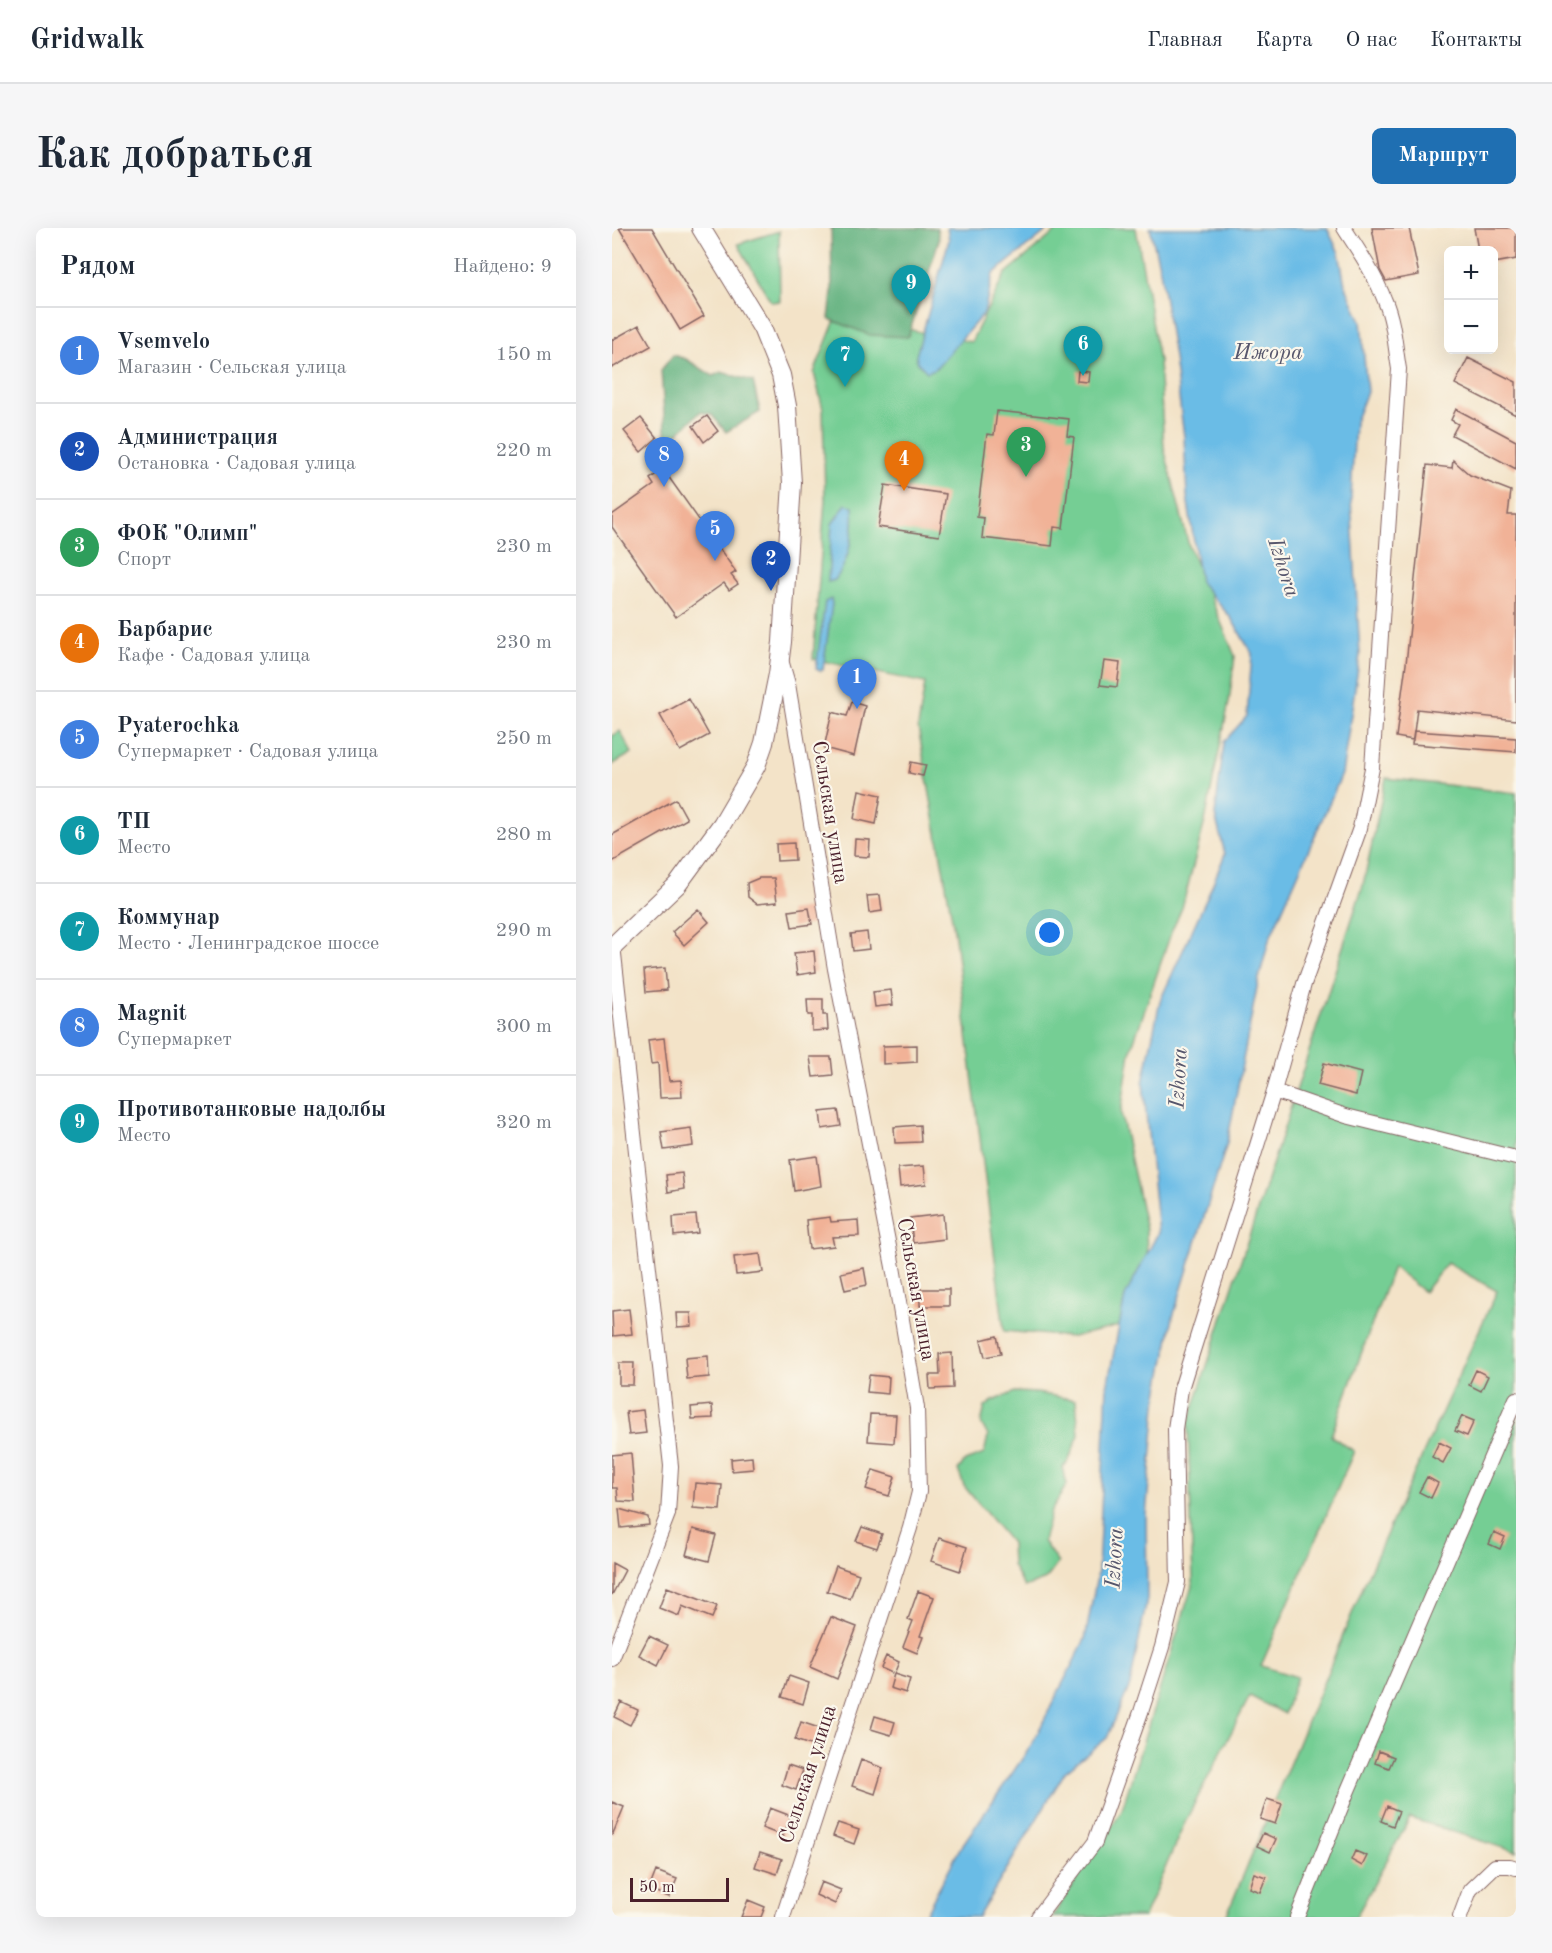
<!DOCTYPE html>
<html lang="ru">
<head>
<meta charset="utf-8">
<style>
  :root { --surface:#fff; --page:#f6f6f7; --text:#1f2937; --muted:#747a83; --line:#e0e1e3; --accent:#1f6fb2 }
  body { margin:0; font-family:"Old Standard TT",serif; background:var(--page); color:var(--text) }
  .controls { position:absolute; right:18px; top:18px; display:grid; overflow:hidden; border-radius:9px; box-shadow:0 6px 24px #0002 }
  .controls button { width:54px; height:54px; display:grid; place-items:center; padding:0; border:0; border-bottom:2px solid var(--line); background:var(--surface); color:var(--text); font:30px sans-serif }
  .scale { position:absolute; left:18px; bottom:15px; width:99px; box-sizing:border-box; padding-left:6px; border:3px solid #4a1f2b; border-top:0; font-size:16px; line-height:21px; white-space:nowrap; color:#4a1f2b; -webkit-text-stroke:4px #fbf7ec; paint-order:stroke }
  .you { position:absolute; left:438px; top:705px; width:21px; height:21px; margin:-15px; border:4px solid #fff; border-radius:50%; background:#1a73e8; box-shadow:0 0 0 9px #1a73e833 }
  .badge { display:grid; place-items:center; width:39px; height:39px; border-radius:50%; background:var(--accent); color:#fff; font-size:20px; font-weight:700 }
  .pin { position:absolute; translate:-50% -50px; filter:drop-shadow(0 2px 3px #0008) }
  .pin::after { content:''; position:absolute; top:32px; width:21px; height:18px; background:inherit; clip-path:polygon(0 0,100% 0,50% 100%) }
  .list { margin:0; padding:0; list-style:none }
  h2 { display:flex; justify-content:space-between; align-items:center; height:78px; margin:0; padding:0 24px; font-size:26px }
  h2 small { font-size:20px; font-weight:400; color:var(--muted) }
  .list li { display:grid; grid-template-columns:39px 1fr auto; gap:18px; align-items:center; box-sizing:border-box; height:96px; padding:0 24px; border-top:2px solid var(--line) }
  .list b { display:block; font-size:22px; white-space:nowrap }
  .list p { margin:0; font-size:20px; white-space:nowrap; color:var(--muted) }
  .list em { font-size:20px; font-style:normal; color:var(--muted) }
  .map { position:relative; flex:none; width:904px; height:1689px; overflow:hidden; border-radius:9px }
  header { display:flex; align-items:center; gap:36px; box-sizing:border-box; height:84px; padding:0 30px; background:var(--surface); border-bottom:2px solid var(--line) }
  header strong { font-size:28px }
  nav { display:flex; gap:33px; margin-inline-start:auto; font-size:21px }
  .intro { display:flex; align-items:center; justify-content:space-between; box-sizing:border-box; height:144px; padding:0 36px }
  h1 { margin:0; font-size:42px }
  .button { padding:15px 27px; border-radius:9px; background:var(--accent); color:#fff; font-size:21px; font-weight:700 }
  main { display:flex; gap:36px; padding:0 36px }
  aside { flex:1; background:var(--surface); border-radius:9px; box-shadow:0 6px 24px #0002 }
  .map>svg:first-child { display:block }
</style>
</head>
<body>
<header>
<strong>Gridwalk</strong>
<nav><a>Главная</a><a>Карта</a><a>О нас</a><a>Контакты</a></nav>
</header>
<div class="intro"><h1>Как добраться</h1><a class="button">Маршрут</a></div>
<main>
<aside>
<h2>Рядом<small>Найдено: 9</small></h2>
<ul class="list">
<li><span class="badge" style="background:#3f7fe0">1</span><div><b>Vsemvelo</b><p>Магазин · Сельская улица</p></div><em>150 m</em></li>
<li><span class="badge" style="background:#1a4fb4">2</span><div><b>Администрация</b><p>Остановка · Садовая улица</p></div><em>220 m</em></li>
<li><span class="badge" style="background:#2e9e5b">3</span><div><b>ФОК &quot;Олимп&quot;</b><p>Спорт</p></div><em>230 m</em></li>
<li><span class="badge" style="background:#e8710a">4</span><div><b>Барбарис</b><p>Кафе · Садовая улица</p></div><em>230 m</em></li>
<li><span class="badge" style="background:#3f7fe0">5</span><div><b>Pyaterochka</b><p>Супермаркет · Садовая улица</p></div><em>250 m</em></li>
<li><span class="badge" style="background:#0f9aa8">6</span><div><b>ТП</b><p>Место</p></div><em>280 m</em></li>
<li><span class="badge" style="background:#0f9aa8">7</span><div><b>Коммунар</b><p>Место · Ленинградское шоссе</p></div><em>290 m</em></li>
<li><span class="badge" style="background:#3f7fe0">8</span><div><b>Magnit</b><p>Супермаркет</p></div><em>300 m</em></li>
<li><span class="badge" style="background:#0f9aa8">9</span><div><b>Противотанковые надолбы</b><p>Место</p></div><em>320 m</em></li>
</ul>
</aside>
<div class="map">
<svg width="904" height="1689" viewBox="0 0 904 1689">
  <rect width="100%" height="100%" fill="#fbf7ec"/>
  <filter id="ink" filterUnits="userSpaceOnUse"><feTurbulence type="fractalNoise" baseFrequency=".0167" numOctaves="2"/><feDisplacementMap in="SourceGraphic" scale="12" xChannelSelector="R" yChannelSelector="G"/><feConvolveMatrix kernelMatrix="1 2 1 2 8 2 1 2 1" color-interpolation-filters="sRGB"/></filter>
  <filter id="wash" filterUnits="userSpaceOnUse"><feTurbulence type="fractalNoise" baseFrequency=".008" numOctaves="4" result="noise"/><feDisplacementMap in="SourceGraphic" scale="24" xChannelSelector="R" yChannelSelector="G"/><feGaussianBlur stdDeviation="1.35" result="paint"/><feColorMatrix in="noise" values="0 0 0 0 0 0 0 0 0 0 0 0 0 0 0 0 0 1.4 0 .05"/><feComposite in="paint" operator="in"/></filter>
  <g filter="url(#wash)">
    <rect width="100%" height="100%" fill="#f3e3c8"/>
    <path fill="#75ce94" stroke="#607660" stroke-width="1.5" d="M448,0H524L547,133L552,220L577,318L623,428L617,474L593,593L570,680L559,705L518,825L509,885L534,1002L538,1091L460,1109L392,1103L342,702L306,499L313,455L201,431L213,272L211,181L202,145L225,87L359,114L393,46Z
      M167,3L168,73L159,74L126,16Z
      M8,503L20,525L0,537V508Z
      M774,550L904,565V1624L798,1590L744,1689H614L756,1347L885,1063L835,1035L812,1064L781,1039L719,1208L742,1223L649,1438L685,1449L672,1486L638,1468L573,1594L532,1689H440L509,1584L581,1355L576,1196L751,657Z
      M403,1164L425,1165L464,1172L467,1207L456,1234L450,1240L455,1256L439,1283L431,1313L446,1335L434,1351L412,1359L400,1337L399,1315L352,1258L346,1242L353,1233L372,1226L376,1208L369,1195L373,1179L381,1173Z"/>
    <path fill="#60b17e" stroke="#556854" stroke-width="1.5" d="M219,0H325L327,12L296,109L258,107L217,91L220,64Z
      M61,127L74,131L101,148L109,144L141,153L148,184L114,204L99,186L88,184L54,217L49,142Z"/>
    <path fill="#6bbce6" stroke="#5a6e88" stroke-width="1.5" d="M335,0H438L381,46L372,85L323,141L315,144L306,135L304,128L337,12Z
      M538,0H715L727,25L733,57L749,93L755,164L743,194L739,271L748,427L730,546L657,712L646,754L615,915L561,1089L544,1177L534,1287L535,1371L518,1457L495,1510L453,1544L366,1689H312L347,1622L419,1518L473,1411L486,1343L495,1159L513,1068L546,1005L531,855L548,773L598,663L613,626L603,587L612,514L635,488L640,426L619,390L588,354L575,268L572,209L562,130L548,42Z
      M234,276L241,279C243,302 237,334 223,352L216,354L220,296Z
      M219,371L220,376L211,442L208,443L204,441L213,374Z"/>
    <g id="blocks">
      <path fill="#f1b297" d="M7,0H40L92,88L68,102Z
        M760,0H797L807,47L774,53L768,42Z
        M862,0H904V31L882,35V22H866Z
        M27,97L39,118L0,140V112Z
        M856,130L904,154V187L843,156Z
        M466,143L477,144L476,154L465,153Z
        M844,181L904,213V241L840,207L846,196L839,192Z
        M385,183L457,191L455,208L462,209L451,300L442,299L440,318L370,310L372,290L365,289L375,206L382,207Z
        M95,188L106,203L92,214L81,198Z
        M29,190L45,210L29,224L12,203Z
        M841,232L858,247L899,263L896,287H904V492L805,481L801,512L784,509L794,436L815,237L840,240Z
        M51,241L124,344L119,347L126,356L117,362L112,355L64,389L0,299V287L42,257L38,251Z
        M273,257L334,266L327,308L266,299Z
        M492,433L508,435L505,459L488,457Z
        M77,471L97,507L68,523L48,487Z
        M240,474L253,478L242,528L212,520L220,484L235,488Z
        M802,503L904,510V524L800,516Z
        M299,534L314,537L311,548L297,545Z
        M247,562L269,567L264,596L242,591Z
        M64,571L75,591L0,634V607Z
        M243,611L258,612L257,629L242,628Z
        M182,615L183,632L165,633L164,616Z
        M147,650H162L165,674L145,676L136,669L135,655Z
        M268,667L270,683L257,685L255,668Z
        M197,680L200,696L180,699L177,683Z
        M86,681L97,694L72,717L60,704Z
        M255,704L257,721L241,723L239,706Z
        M202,723L204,744L185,747L182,725Z
        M53,740L55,762L34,764L32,742Z
        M279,762L281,777L263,779L261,764Z
        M195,771H211V787H215L216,802L200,803V787H196Z
        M52,810L57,853L69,852L70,869L48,870L46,835L39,836L36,812Z
        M305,817V834L271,836V818Z
        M198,829H219L221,847L201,849Z
        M712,835L749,845L744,867L706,857Z
        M226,882L229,898L210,901L208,884Z
        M308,897L309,914L283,915L282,899Z
        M79,900L81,918L52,922L49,904Z
        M205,928L209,958L182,963L178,932Z
        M312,938L314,956L288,959L286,940Z
        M70,945L72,961L56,964L54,947Z
        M331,986L333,1011L301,1015L298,990Z
        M84,987L86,1005L62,1008L61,989Z
        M218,989L219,994L246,992L247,1008L220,1009L222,1018L197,1021L194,992Z
        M148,1026L151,1044L124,1047L122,1029Z
        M252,1040L255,1057L233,1062L229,1045Z
        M308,1061H337V1078H308Z
        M17,1081L20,1106L1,1108L0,1083Z
        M64,1085H79L80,1098L65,1099Z
        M385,1108L389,1126L373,1129L369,1112Z
        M340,1125L341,1160L318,1161L317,1147H328L327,1126Z
        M96,1128L97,1149L75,1151L73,1130Z
        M7,1135H22L21,1157H7Z
        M864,1142L876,1148L869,1163L857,1157Z
        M257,1147L277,1149L276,1166L255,1164Z
        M100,1177L101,1190L80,1191L79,1179Z
        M31,1182L34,1205L17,1207L14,1184Z
        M258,1186L284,1187L282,1215L256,1213Z
        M850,1188L862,1193L855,1208L843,1203Z
        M827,1214L839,1220L831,1235L820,1229Z
        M19,1225L23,1274L6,1273L5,1260H0V1227Z
        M140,1229L141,1241L120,1243L119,1231Z
        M261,1242L283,1249L277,1268L254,1261Z
        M815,1249L826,1255L819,1270L807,1264Z
        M83,1255L110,1257L108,1282L81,1280Z
        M7,1281L36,1289L37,1297L9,1300Z
        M250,1299L270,1306L265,1320L244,1313Z
        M81,1301L104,1307L97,1333L74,1327Z
        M882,1304L893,1309L888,1321L877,1316Z
        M327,1310L355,1319L348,1343L319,1333Z
        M0,1335L13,1342L0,1367Z
        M224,1338L247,1346L238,1371L215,1363Z
        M55,1359L105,1378L100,1390L70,1378L67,1388L47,1380Z
        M306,1363L322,1369L308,1408L311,1409L305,1425L291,1419L301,1393L296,1391Z
        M219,1389L245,1399L225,1451L198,1439Z
        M37,1408L56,1417L46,1437L27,1427Z
        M274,1428L287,1434L282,1446L269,1440Z
        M282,1446L298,1451L294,1465L278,1460Z
        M177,1448L197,1455L191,1476L170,1469Z
        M9,1474L26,1482L18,1497L2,1489Z
        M263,1488L283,1494L279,1507L259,1501Z
        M189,1494L207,1500L201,1518L183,1512Z
        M767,1523L782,1529L777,1540L763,1535Z
        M249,1532L271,1540L263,1566L240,1558Z
        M176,1537L191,1542L184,1562L170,1557Z
        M655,1571L670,1576L663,1596L648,1591Z
        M0,1574L12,1579L0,1608Z
        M775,1578L787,1583L781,1598L769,1593Z
        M158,1580L179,1588L171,1608L150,1600Z
        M226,1595L247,1602L242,1616L221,1608Z
        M651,1605L664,1611L658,1624L645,1618Z
        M743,1623L755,1628L750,1638L739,1632Z
        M148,1624L170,1631L165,1646L143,1639Z
        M44,1643L65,1651L57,1669L37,1661Z
        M642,1645L654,1649L648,1664L637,1660Z
        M209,1654L229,1662L223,1676L204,1667Z
        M136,1672L153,1679L149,1689H129Z"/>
    </g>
  </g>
  <g filter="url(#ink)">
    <use href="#blocks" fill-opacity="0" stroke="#856462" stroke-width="1.5"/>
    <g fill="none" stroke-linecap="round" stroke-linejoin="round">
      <g stroke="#856462" stroke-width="16">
        <path id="minor" d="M169,432L176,456L223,741L281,1039L305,1180L307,1264L298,1300L171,1689
          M662,863L734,888L904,930
          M0,1431L56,1286L59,1238L1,717
          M426,1689L483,1614L529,1484L550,1419L566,1354L563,1201L569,1161L662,863L692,756L748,600L760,540L787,141C783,118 782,94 773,73C763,47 747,23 732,0
          M685,1689L734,1567L904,1171
          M848,1689L858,1662L883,1638H898L904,1640"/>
      </g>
      <g stroke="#856462" stroke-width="20">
        <path id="major" d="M0,719L66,656L110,596L144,538L152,515L166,446L170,414L180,255L175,178L169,147L150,100L89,0"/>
      </g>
      <use href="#minor" stroke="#fff" stroke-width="14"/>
      <use href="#major" stroke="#fff" stroke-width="18"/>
    </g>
  </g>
  <g text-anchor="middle" stroke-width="4.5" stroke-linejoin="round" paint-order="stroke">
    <g font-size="21" fill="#4a1f2b" stroke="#fbf7ec">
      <text transform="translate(219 584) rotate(81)" y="7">Сельская улица</text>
      <text transform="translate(305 1061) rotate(80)" y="7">Сельская улица</text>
      <text transform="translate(195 1546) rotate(-72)" y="7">Сельская улица</text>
    </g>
    <g font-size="22" font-style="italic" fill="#56566c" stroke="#fbf7ec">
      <text x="656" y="131">Ижора</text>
      <text transform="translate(673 339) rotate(72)" y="8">Izhora</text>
      <text transform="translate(565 850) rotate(-87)" y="8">Izhora</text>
      <text transform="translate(501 1330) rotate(-87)" y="8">Izhora</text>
    </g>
  </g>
</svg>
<div class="controls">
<button>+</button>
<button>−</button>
</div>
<div class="scale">50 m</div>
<div class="you"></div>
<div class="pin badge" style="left:245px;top:481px;background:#3f7fe0">1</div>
<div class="pin badge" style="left:159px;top:363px;background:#1a4fb4">2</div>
<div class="pin badge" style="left:414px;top:249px;background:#2e9e5b">3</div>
<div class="pin badge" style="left:292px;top:263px;background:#e8710a">4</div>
<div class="pin badge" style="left:103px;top:333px;background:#3f7fe0">5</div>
<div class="pin badge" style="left:471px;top:148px;background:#0f9aa8">6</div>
<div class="pin badge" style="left:233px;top:159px;background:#0f9aa8">7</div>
<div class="pin badge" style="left:52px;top:259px;background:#3f7fe0">8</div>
<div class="pin badge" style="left:299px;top:87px;background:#0f9aa8">9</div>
</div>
</main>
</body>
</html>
